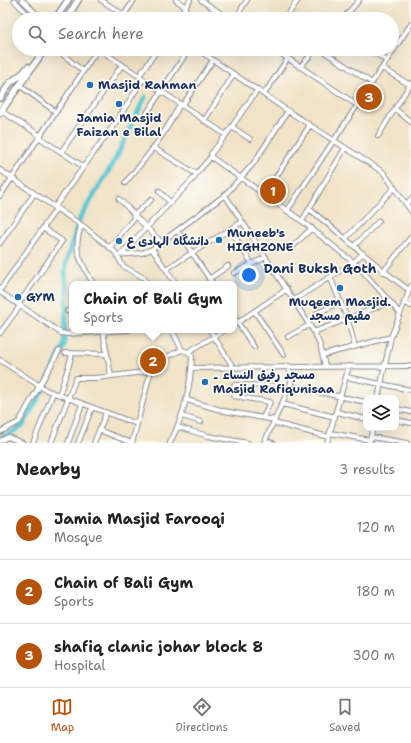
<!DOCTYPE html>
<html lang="en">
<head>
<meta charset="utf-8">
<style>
  :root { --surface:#fff; --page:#f6f6f6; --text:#222; --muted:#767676; --line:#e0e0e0; --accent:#b45309 }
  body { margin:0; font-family:"Shantell Sans","Playpen Sans Arabic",sans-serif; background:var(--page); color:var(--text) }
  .controls { position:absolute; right:12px; bottom:12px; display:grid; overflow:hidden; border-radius:8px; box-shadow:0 4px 16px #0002 }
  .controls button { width:36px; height:36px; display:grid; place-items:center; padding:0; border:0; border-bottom:1px solid var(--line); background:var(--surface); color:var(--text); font:20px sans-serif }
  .you { position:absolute; left:249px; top:275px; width:14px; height:14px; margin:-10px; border:3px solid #fff; border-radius:50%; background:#1a73e8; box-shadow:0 0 0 6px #1a73e833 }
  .badge { display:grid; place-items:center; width:26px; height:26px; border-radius:50%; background:var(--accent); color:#fff; font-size:13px; font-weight:700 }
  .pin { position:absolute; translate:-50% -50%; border:2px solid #fff; box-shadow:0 1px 4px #0006 }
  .popup { position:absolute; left:69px; top:281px; width:168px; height:52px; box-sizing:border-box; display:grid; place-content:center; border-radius:8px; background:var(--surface); filter:drop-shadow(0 1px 3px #0005); font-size:13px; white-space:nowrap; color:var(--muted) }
  .popup b { font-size:15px; color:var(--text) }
  .popup::after { content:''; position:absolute; left:50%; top:100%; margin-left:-8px; border:8px solid transparent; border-top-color:var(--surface) }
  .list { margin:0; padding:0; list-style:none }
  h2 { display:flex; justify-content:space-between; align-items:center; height:52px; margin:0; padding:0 16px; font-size:17px }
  h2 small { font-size:13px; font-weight:400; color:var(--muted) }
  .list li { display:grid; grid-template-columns:26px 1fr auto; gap:12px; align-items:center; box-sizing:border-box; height:64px; padding:0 16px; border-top:1px solid var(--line) }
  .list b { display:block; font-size:15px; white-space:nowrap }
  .list p { margin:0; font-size:13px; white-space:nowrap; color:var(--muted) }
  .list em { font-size:13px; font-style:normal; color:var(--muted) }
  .icon { flex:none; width:22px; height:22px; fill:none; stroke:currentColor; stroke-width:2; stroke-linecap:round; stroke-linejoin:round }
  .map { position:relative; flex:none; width:411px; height:443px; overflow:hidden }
  .search { position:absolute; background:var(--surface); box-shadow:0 4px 16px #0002; left:12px; right:12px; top:12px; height:44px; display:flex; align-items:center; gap:10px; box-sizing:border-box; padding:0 14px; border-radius:22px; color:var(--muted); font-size:15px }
  .sheet { height:244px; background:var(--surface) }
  nav { display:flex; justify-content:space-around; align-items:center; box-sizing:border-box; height:56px; border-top:1px solid var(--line); background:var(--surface); font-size:11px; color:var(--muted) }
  nav a { display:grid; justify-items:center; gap:2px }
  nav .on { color:var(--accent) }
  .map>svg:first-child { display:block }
</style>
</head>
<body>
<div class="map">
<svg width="411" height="443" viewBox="0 0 411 443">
  <rect width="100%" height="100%" fill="#fdfcf7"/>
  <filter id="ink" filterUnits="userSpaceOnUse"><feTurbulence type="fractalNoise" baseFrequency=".025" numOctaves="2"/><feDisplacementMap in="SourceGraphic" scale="8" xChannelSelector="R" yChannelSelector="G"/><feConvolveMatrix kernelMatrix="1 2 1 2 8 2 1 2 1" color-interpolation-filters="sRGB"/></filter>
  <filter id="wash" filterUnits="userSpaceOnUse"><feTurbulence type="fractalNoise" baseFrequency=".012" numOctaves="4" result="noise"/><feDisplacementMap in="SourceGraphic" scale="16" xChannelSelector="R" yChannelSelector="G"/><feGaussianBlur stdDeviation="0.9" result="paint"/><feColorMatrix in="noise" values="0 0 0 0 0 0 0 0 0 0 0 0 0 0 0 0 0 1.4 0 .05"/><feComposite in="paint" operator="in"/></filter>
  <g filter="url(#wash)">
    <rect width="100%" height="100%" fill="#f1e3c7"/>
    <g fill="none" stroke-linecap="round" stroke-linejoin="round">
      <path stroke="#5bc7d4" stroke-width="5" d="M0,437L10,434L23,425L47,383L64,346L67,288L65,272L67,259L80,218L114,162L145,97"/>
    </g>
  </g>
  <g filter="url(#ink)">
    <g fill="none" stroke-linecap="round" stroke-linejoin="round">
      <g stroke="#868992" stroke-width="6">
        <path id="minor" d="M14,0L32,19
          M22,0L42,19
          M101,0L130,19
          M176,0L186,7
          M201,0L229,19
          M124,15L134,0
          M178,19L190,0
          M235,19L247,0
          M285,19L298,0
          M343,19L359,0
          M56,49L83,71
          M99,49L226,135
          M197,49L288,111L383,172L411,211
          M274,49L357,105
          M320,49L372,83
          M369,49L387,61
          M300,67L316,49
          M382,68L410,85
          M139,76L158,49
          M19,85L56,112
          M258,89L226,135L211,154V157L302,221L358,266L399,312
          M264,94L288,58
          M182,106L213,60
          M395,109L411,122
          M1,111L41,136
          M147,113L189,49
          M204,121L234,74
          M232,127L250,139
          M378,136L411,83
          M40,138L84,167
          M61,152L122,65
          M0,170L87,229L115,252L123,266L144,278L147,284
          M195,175L211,157
          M125,183C146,159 166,133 180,104
          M159,191L171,203
          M225,195L314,332L320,345L325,366
          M264,195L310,125
          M0,196L98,49
          M151,200L134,215L162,243
          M406,204L411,199
          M54,208L118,119L143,79
          M309,209C343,235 374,265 409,290
          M287,211L411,24
          M302,221L345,148
          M81,226C72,254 81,259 93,284
          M230,229L252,264
          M178,232L213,284
          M346,238L394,188
          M0,243L34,194
          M354,246L379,221
          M110,247L134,218L133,213L119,199
          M292,247L312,228
          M152,249L176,284
          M121,254L195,177V173L154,148
          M117,255L142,253L152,249L225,195L253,164L288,111
          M166,269L242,222
          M383,272L411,237
          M234,273L266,257
          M330,277L348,320L355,347
          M209,279L228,266
          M0,290L56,209
          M0,292L61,333L67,334L128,330
          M294,300L354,262L363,253
          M404,302L411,306
          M18,305L62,241L43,228
          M67,311H72
          M255,312L284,355
          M317,313L341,302
          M234,317L254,347
          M234,325L287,289
          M210,330L233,367
          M103,331L111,376
          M314,332L390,302
          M0,333L20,306
          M288,337L309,325
          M188,352L225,330
          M65,353L107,354
          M323,355L391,337
          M0,360L46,390L137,424
          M191,368L411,366
          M346,377L411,390
          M234,385L290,386L366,402
          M59,395L69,365L72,353
          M234,396L270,402L263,418
          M378,398L391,337L411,286
          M187,400L224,411L275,420
          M282,404L335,417
          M396,409L411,412
          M337,412L366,419
          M182,416L201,422
          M396,420L411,423
          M274,423L329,437
          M178,427L208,436L248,443
          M99,430L132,443
          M0,432L19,422L59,351
          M330,433L370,440
          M371,437L407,443
          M0,441L8,437L23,443
          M265,441L273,443
          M33,443L53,393
          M51,443L76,378H96L152,371
          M68,443L82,404
          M78,443L92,408
          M94,443L106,413
          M132,443L150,374C158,360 168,356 182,350
          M170,443C184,415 191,387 192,356L188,352L182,350L172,330
          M264,443L290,386L291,382L289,366
          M327,443L349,366
          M369,443L373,428"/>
      </g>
      <g stroke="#868992" stroke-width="8">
        <path id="secondary" d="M58,19V15L68,0
          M66,19L78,0
          M0,98L10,83L23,73L28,67
          M0,113L45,49"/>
      </g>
      <use href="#minor" stroke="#fff" stroke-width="4"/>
      <use href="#secondary" stroke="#fff" stroke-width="5.5"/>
    </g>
  </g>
  <g fill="#1f6fb2" stroke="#fdfcf7" stroke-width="1.5">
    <circle cx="90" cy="85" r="4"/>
    <circle cx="119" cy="104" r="4"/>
    <circle cx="219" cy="240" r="4"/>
    <circle cx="119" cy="241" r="4"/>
    <circle cx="340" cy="288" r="4"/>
    <circle cx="18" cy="297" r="4"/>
    <circle cx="205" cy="382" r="4"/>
  </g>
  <g text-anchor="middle" stroke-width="3.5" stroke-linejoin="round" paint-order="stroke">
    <g font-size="12" font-weight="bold" fill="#1b2f5e" stroke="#fdfcf7" text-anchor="start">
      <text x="98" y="89">Masjid Rahman</text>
      <text x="119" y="122" text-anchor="middle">Jamia Masjid<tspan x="119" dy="14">Faizan e Bilal</tspan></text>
      <text x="227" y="237">Muneeb's<tspan x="227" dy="14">HIGHZONE</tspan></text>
      <text x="127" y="245">دانشگاہ الہادی ع</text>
      <text x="26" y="301">GYM</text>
      <text x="340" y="306" text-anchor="middle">Muqeem Masjid.<tspan x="340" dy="14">مقیم مسجد</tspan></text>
      <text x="213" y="379">مسجد رفیق النساء ۔<tspan x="213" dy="14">Masjid Rafiqunisaa</tspan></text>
    </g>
    <g font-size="13" font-weight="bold" fill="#1b2f5e" stroke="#fdfcf7">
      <text x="320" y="273">Dani Buksh Goth</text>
    </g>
  </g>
</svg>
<div class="controls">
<button><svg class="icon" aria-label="layers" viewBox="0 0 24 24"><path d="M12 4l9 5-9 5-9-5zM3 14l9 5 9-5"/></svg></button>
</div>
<div class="you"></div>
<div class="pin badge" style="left:273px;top:191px">1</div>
<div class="pin badge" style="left:153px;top:361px">2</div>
<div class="popup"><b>Chain of Bali Gym</b>Sports</div>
<div class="pin badge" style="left:369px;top:97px">3</div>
<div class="search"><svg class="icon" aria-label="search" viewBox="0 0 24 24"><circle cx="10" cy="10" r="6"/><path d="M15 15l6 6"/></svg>Search here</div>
</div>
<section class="sheet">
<h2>Nearby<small>3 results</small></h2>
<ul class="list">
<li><span class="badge">1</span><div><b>Jamia Masjid Farooqi</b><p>Mosque</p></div><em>120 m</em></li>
<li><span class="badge">2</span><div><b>Chain of Bali Gym</b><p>Sports</p></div><em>180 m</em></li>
<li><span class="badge">3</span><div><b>shafiq clanic johar block 8</b><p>Hospital</p></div><em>300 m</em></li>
</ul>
</section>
<nav>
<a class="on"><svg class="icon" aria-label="map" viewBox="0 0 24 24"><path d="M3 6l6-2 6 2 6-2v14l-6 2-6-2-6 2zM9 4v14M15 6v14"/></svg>Map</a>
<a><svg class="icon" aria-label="directions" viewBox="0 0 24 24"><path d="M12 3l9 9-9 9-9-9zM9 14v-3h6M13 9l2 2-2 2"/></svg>Directions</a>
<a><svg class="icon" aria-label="saved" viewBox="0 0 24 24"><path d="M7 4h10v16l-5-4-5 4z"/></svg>Saved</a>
</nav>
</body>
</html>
